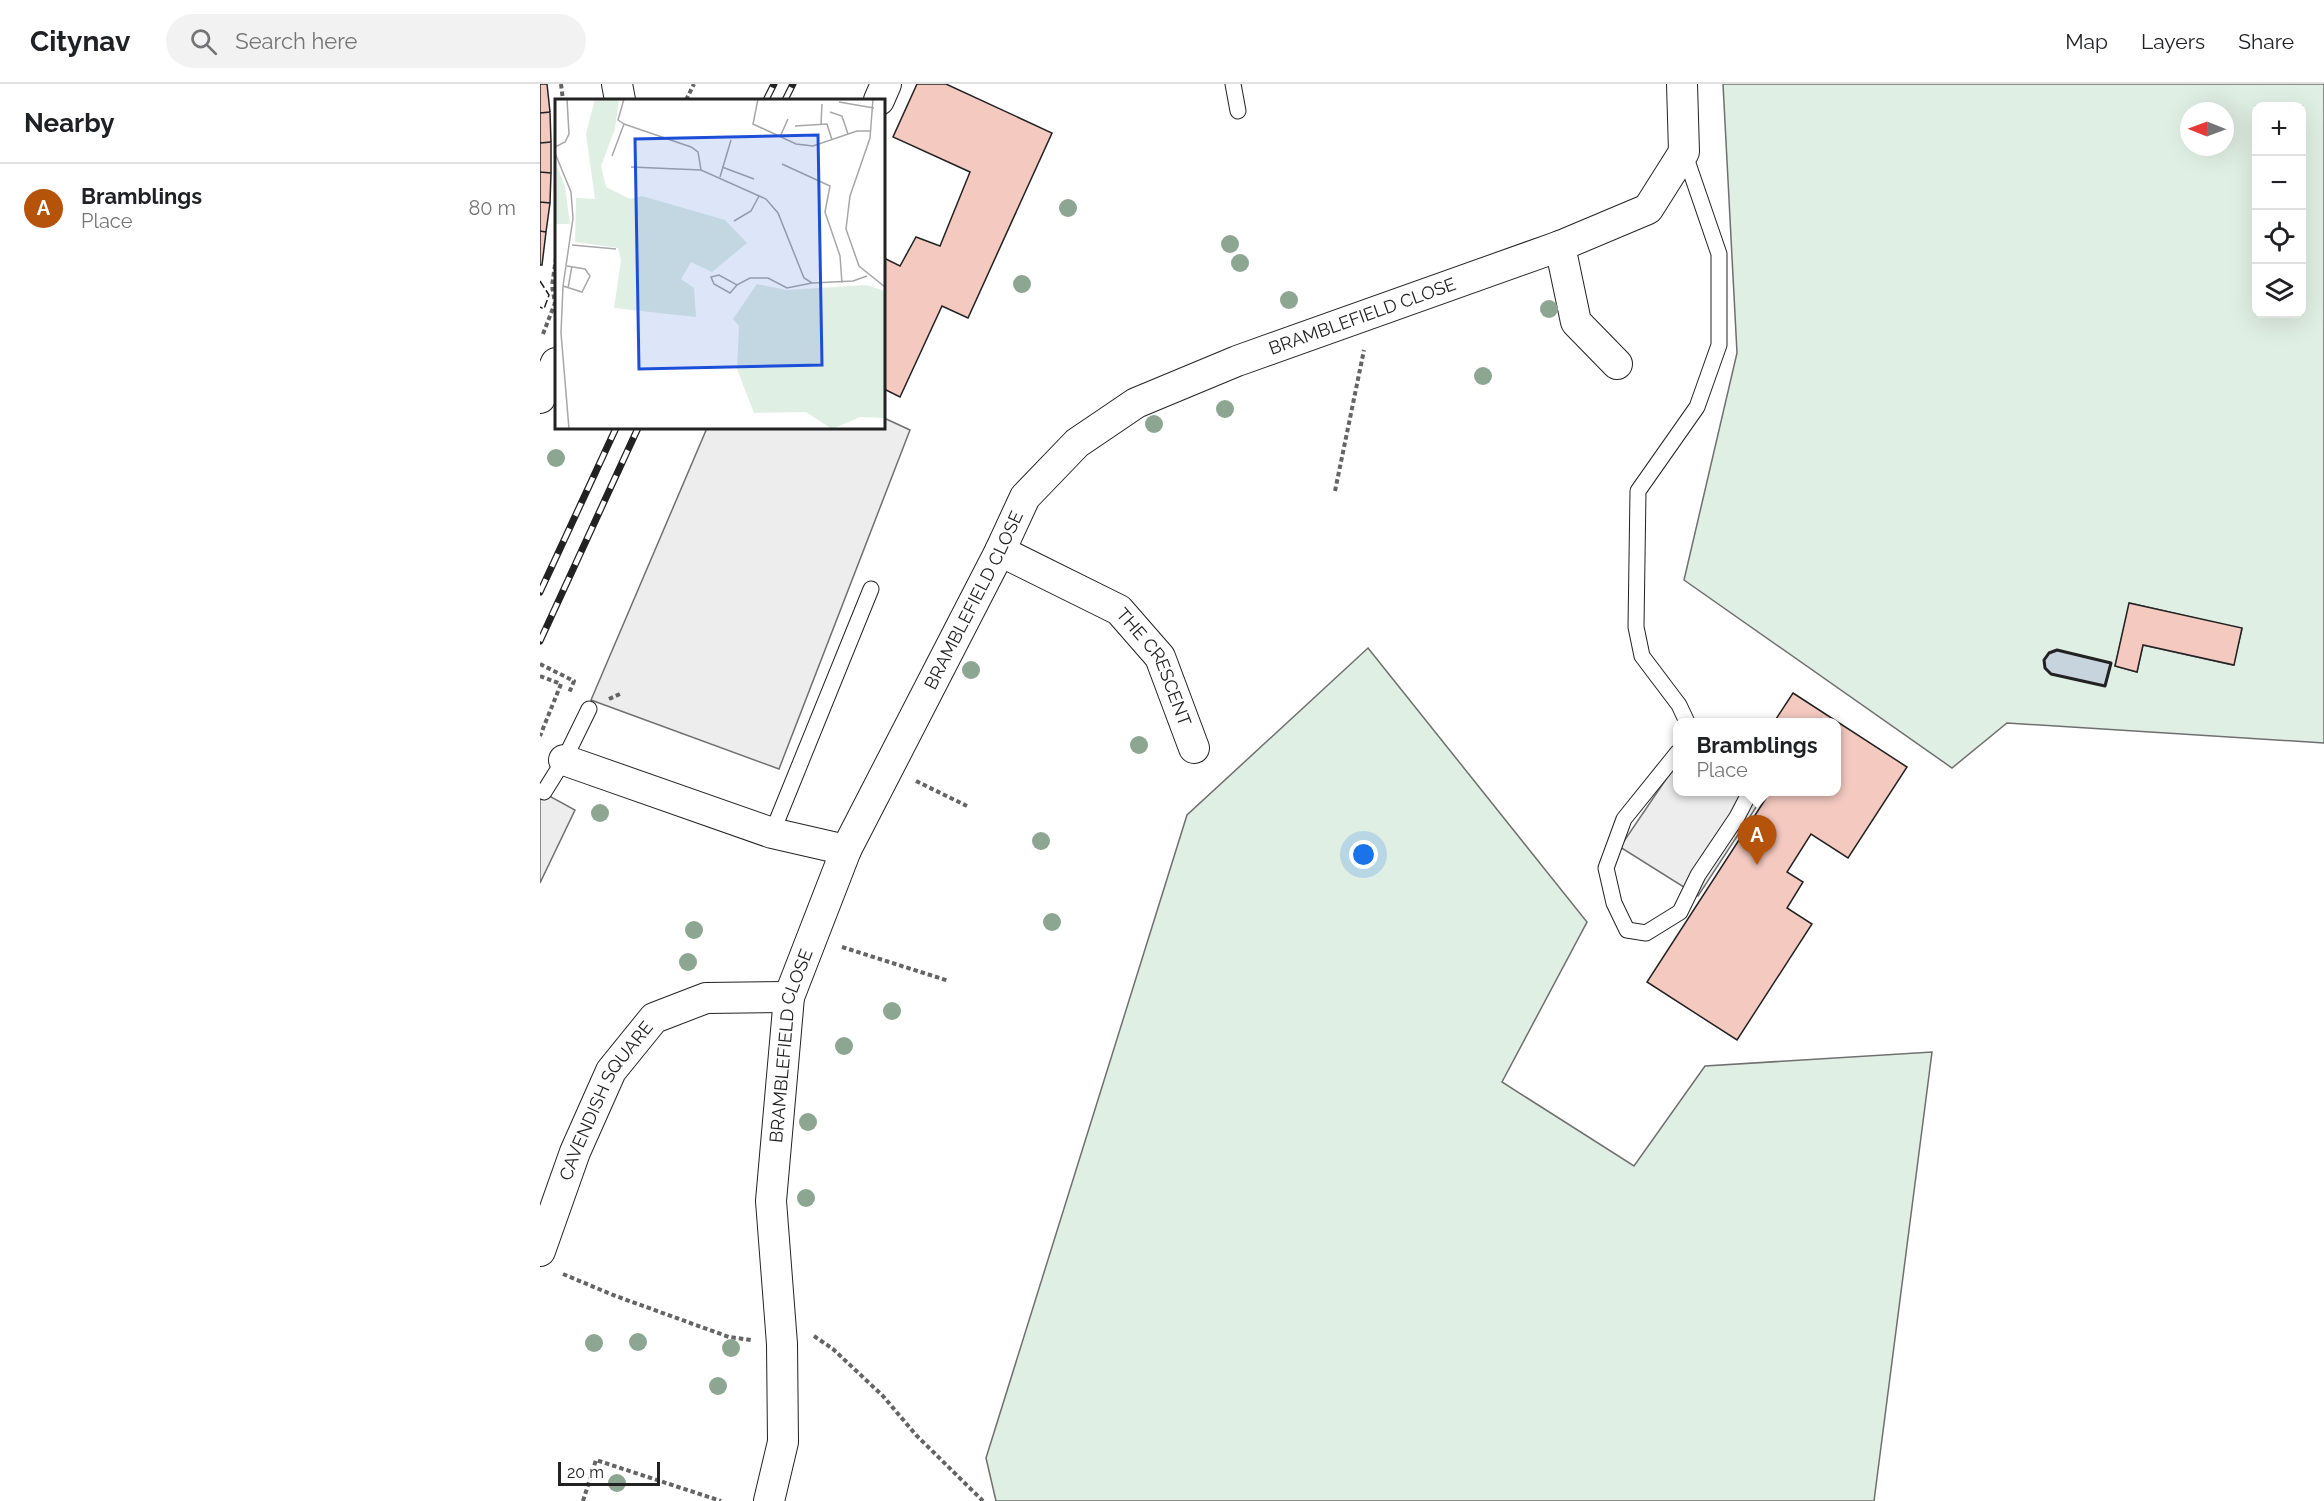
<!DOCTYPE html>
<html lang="en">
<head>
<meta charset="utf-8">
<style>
  :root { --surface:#fff; --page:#f2f2f2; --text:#202124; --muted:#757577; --line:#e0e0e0; --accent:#b45309 }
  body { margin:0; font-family:Raleway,sans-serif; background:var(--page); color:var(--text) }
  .controls { position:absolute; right:18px; top:18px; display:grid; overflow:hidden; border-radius:12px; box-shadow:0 6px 24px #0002 }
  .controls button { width:54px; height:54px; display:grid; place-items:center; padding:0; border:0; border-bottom:2px solid var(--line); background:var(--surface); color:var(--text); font:30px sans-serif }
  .compass { position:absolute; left:1640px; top:18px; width:54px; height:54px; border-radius:50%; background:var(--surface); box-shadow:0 6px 24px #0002; rotate:271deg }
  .scale { position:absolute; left:18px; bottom:15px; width:102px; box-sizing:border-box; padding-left:6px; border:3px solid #222; border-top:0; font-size:16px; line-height:21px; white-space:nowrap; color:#222; -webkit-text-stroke:4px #fff; paint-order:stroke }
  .you { position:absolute; left:824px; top:771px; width:21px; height:21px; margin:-15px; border:4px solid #fff; border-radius:50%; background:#1a73e8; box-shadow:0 0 0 9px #1a73e833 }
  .badge { display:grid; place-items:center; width:39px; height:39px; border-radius:50%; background:var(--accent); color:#fff; font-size:20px; font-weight:700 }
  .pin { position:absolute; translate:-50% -50px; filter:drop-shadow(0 2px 3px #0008) }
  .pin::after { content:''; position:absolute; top:32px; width:21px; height:18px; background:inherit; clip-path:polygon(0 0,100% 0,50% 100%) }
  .popup { position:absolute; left:1133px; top:634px; width:168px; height:78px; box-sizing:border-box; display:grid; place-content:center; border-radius:12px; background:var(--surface); filter:drop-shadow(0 2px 4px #0005); font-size:20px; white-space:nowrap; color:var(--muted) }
  .popup b { font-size:22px; color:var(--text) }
  .popup::after { content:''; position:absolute; left:50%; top:100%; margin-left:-12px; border:12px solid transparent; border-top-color:var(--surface) }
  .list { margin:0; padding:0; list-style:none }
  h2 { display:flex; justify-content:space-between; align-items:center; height:78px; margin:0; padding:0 24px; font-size:26px }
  h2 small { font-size:20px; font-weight:400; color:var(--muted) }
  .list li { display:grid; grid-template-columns:39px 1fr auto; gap:18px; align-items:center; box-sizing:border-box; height:90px; padding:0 24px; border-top:2px solid var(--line) }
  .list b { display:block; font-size:22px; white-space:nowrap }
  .list p { margin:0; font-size:20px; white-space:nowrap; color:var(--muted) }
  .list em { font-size:20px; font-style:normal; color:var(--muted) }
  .icon { flex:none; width:33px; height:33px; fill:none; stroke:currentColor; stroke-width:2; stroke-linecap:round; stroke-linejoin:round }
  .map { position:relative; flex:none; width:1784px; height:1417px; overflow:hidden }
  header { display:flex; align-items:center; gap:36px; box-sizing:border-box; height:84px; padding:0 30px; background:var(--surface); border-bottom:2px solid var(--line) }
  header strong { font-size:28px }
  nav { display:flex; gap:33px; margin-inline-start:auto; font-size:21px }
  .search { width:420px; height:54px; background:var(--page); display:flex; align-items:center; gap:15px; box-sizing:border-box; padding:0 21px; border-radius:33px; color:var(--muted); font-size:22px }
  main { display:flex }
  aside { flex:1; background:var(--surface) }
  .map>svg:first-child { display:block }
</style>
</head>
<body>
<header>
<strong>Citynav</strong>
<div class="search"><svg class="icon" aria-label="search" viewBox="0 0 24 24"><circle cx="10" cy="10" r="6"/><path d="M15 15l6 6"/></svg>Search here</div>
<nav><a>Map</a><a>Layers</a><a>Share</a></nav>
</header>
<main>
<aside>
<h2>Nearby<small></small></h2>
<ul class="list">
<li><span class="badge">A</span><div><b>Bramblings</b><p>Place</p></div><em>80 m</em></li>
</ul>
</aside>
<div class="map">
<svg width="1784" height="1417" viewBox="0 0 1784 1417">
  <rect width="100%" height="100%" fill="#fff"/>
  <path fill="#e0efe3" stroke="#6f6f6f" stroke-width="1.5" fill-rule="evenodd" d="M1183,0H1784V659L1467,639L1412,684L1144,496L1197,269ZM1716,22H1762V230H1716ZM1649,27H1685V63H1649ZM1590,519L1702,545L1693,581L1603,561L1597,588L1575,582Z
    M828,564L1047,838L962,998L1094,1082L1165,982L1392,968L1334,1417H456L446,1374L647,731Z"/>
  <path fill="#ededed" stroke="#6f6f6f" stroke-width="1.5" d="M344,334L370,346L239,685L51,616L167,344H344Z
    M1137,679L1138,708H1226L1158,812L1080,763Z
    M0,707L35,726L0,799Z"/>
  <path fill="#c7d3dd" stroke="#6f6f6f" stroke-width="1.5" d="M1517,566L1571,579L1565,602L1511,590L1505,584L1504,576L1509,569Z"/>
  <path fill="#f3c9c0" stroke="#222" stroke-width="1.5" d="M0,0H7L10,28L0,29Z
    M377,0H406L512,49L428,234L402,222L360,313L344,305V174L360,182L376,153L400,162L430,88L353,53Z
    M10,28L11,58L0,59V29Z
    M11,58V89L0,88V59Z
    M0,88L11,89L10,119L0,118Z
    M0,118L10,119L6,148L0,147Z
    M0,147L6,148L2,181H0Z
    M1589,519L1702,544L1694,581L1603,561L1597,588L1575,582Z
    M1253,609L1367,683L1308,774L1271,750L1247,788L1263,798L1247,824L1272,840L1197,956L1107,898L1230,708H1296V638H1234Z"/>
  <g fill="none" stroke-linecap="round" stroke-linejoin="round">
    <g stroke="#222" stroke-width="17">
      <path id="lane" d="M693,0L698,27
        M1144,68L1179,170V261L1157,323L1098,407L1096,543L1102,572L1139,621L1147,638
        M1138,668L1084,735L1066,784L1074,819L1087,846L1106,849L1140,828L1158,791L1197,733L1210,708
        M4,708L24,676L49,625
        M232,749L331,505"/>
    </g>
    <g stroke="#222" stroke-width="32">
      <g id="street">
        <path d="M77,0L80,16"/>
        <path d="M339,16L346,0"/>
        <path d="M1020,162L1036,238L1077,280"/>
        <path d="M0,314L16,279"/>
        <path id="s1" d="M460,467L579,526L620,573L654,664"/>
        <path d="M24,676L232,749L306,766"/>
        <path id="s2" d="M0,1167L35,1068L71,987L114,934L166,914L249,913"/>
        <path id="s3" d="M229,1417L243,1358L242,1260L231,1117L249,913L306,766L460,467L485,413L537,359L596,319L697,277L1020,162L1108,125L1144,68L1142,0"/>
      </g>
    </g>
    <path stroke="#646464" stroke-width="4" stroke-dasharray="4.5 3" stroke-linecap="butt" d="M21,0L23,16
      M146,16L154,0
      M3,250L15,219L12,202L16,174
      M795,407L824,266
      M0,580L34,597L29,609
      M0,592L21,600L0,652
      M69,615L82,609
      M376,697L427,722
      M302,863L409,897
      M23,1190L73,1211L189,1253L211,1256
      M274,1252L293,1265L343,1312L376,1351L443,1417
      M43,1417L56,1376L181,1417"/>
    <use href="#lane" stroke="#fff" stroke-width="15"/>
    <use href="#street" stroke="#fff" stroke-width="30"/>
    <g stroke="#222" stroke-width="7">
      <path id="rail" d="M226,16L234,0
        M245,16L253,0
        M0,508L76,344
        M0,557L98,344"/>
    </g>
    <use href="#rail" stroke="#fff" stroke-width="4.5" stroke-dasharray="14" stroke-linecap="butt"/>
    <path stroke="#222" stroke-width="1.5" stroke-dasharray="8 3" stroke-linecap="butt" d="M0,197L9,211L4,225L0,223"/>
    <path stroke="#222" stroke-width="3" d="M1517,566L1571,579L1565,602L1511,590L1505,584L1504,576L1509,569Z"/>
  </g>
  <g fill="#8da692">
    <circle cx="528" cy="124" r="9"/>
    <circle cx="690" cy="160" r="9"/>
    <circle cx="700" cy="179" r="9"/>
    <circle cx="482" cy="200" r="9"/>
    <circle cx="749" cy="216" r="9"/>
    <circle cx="1009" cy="225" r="9"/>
    <circle cx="943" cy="292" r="9"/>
    <circle cx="685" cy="325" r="9"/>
    <circle cx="614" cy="340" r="9"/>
    <circle cx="16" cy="374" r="9"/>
    <circle cx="431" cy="586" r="9"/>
    <circle cx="599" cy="661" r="9"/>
    <circle cx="60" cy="729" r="9"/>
    <circle cx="501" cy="757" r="9"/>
    <circle cx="512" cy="838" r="9"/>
    <circle cx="154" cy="846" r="9"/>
    <circle cx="148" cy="878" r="9"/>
    <circle cx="352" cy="927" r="9"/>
    <circle cx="304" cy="962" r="9"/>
    <circle cx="268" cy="1038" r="9"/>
    <circle cx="266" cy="1114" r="9"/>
    <circle cx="98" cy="1258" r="9"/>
    <circle cx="54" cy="1259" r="9"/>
    <circle cx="191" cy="1264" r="9"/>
    <circle cx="178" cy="1302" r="9"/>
    <circle cx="77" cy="1399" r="9"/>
  </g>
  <g text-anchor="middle" stroke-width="4.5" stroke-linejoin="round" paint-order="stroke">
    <g font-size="18" fill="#222" stroke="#fff">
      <text dy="6" stroke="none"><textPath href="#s3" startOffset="1449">BRAMBLEFIELD CLOSE</textPath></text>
      <text dy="6" stroke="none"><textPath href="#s3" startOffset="945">BRAMBLEFIELD CLOSE</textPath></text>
      <text dy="6" stroke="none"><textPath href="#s1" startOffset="201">THE CRESCENT</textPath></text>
      <text dy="6" stroke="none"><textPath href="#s3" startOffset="459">BRAMBLEFIELD CLOSE</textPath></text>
      <text dy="6" stroke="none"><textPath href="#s2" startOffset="165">CAVENDISH SQUARE</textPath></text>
    </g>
  </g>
  <g transform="translate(15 15)">
    <rect width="330" height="330" fill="#fff"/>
    <path d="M40,0H64L60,30L46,67L51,88L75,100L87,97L170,121L192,144L157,173L136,163L126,180L139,189L141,218L59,209L66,161L63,149L20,143L21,99L40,100L31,35ZM2,67L10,88L15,125H0ZM202,185L231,191L311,186L330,192V319L305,318L277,330L251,313L199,314L182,270L184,227L178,220Z" fill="#e0efe3"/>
    <path fill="none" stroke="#a7a7a7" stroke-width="1.5" d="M203,0L198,25L241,45L258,47L302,32H316M318,0L315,39L295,97L291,130L304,167L330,188M284,3L319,9M275,13L287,17L293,35M69,25L136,48L143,53L146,71M69,25L63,21L69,0M266,26L267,5M240,27L272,25L277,41M225,38L233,20M0,48L10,43L14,35L12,0M0,54L16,93L18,119L8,187L6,234L14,330M57,57L69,25M227,65L275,87L270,113L285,157L287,184M76,68L146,71L211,100L223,114L249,179L257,184L298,182L312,177M167,68L199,80M165,78L176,41M179,122L196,112L204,97M17,146L61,150M182,186L175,194L159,185L156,178L164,176L182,186L195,179H213L232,189L257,184M8,187L27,193L35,177L30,170L12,167M13,189L17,167"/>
    <path fill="#1d4ed8" fill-opacity="0.15" stroke="#1d4ed8" stroke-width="3" d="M263,36L267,266L84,270L80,40Z"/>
    <rect width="330" height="330" fill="none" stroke="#222" stroke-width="3"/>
  </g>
</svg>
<div class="controls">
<button>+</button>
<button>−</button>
<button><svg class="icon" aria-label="locate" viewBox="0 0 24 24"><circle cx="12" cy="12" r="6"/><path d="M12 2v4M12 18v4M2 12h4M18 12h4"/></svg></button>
<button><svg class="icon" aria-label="layers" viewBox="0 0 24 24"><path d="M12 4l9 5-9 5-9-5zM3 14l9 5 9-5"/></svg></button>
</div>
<svg class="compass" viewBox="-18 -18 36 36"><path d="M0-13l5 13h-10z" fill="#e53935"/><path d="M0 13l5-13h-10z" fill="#757577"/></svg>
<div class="scale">20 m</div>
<div class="you"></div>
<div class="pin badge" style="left:1217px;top:781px">A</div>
<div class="popup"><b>Bramblings</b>Place</div>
</div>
</main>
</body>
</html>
